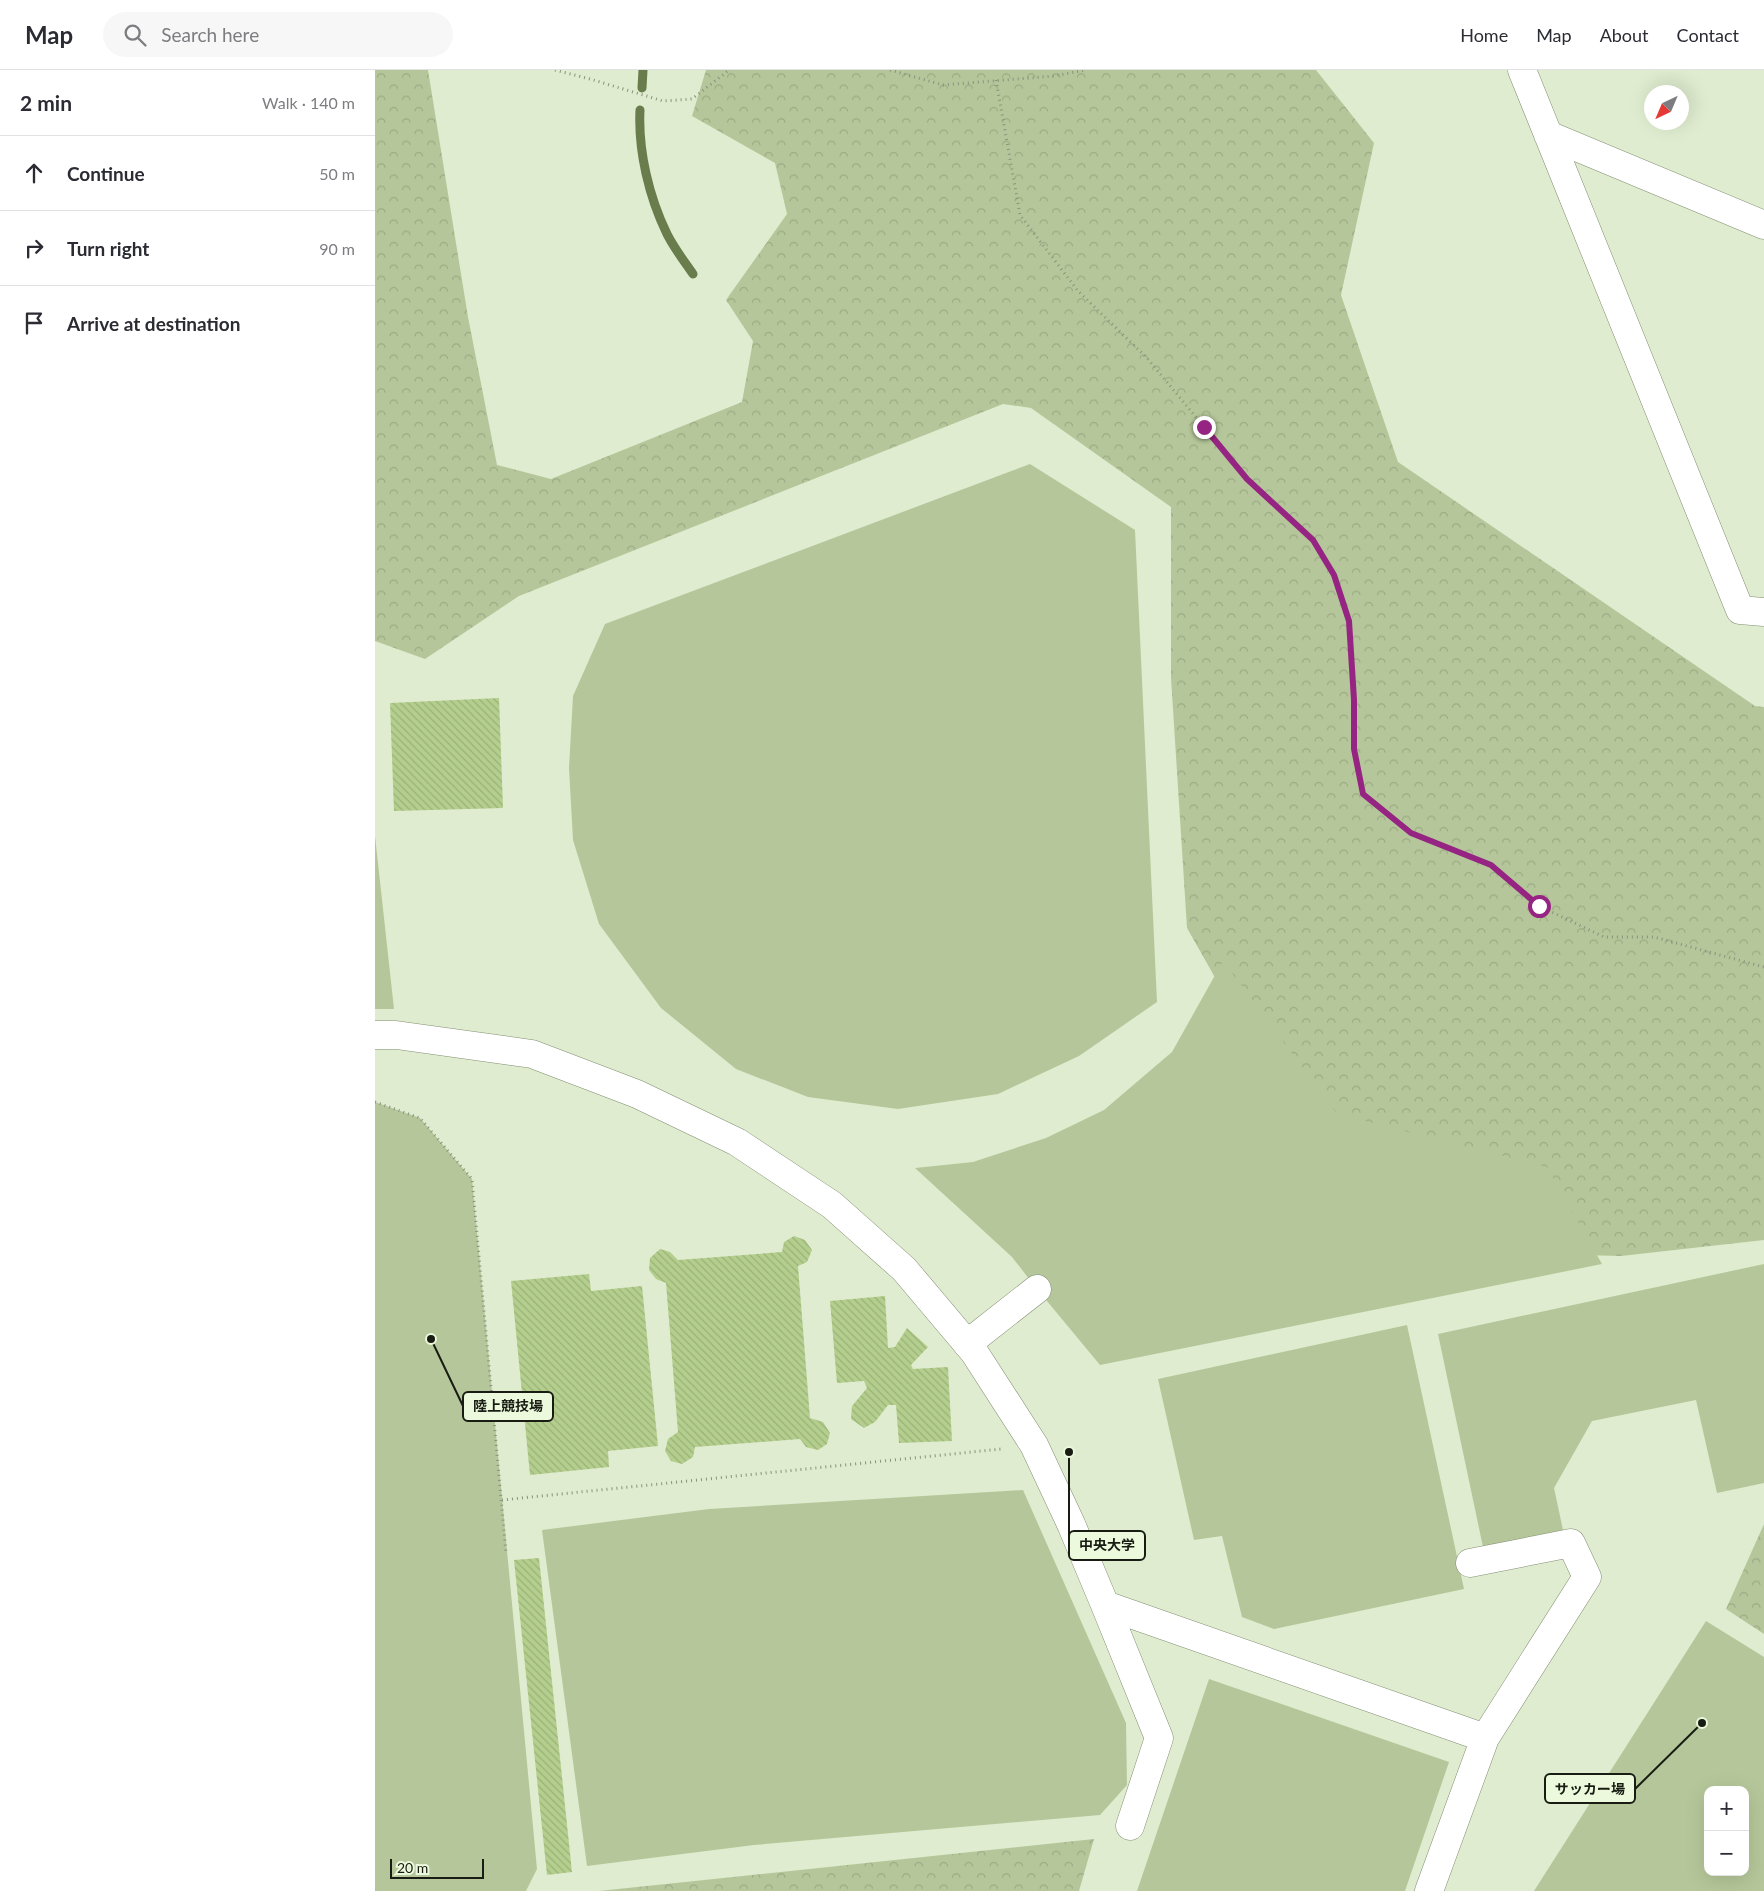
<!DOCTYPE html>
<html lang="en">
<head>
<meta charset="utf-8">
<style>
  :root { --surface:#fff; --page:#f7f7f7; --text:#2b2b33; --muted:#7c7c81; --line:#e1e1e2 }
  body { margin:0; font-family:Lato,"Noto Sans JP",sans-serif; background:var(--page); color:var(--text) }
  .controls { position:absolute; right:15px; bottom:15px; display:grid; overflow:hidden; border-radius:10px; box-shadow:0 5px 20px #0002 }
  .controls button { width:45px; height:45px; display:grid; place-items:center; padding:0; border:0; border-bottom:1px solid var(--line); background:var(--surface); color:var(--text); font:25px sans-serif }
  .compass { position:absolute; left:1269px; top:15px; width:45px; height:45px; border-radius:50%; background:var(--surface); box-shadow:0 5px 20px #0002; rotate:224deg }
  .scale { position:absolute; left:15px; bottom:12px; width:94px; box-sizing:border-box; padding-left:5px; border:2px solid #181c12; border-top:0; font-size:14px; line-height:18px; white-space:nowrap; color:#181c12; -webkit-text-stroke:4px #ecf9dc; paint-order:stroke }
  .stop { position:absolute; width:15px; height:15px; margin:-11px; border:4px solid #962482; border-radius:50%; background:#fff }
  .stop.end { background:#962482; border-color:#fff; box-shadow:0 1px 5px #0008 }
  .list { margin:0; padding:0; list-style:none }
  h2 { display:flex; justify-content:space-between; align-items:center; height:65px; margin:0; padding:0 20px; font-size:21px }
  h2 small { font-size:16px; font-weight:400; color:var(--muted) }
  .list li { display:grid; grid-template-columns:32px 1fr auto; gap:15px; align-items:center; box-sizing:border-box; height:75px; padding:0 20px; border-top:1px solid var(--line) }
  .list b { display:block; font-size:19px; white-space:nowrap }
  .list em { font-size:16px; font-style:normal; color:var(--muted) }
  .icon { flex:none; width:28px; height:28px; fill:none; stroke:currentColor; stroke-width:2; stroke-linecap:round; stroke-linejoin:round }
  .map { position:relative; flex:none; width:1389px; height:1821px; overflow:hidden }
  header { display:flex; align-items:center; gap:30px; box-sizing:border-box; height:70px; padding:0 25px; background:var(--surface); border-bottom:1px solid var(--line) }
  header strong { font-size:24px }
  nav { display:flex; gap:28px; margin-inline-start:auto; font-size:18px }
  .search { width:350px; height:45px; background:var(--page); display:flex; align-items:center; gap:12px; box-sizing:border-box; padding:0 18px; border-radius:28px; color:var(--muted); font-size:19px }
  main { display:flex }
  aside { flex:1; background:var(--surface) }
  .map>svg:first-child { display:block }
</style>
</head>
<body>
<header>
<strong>Map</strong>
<div class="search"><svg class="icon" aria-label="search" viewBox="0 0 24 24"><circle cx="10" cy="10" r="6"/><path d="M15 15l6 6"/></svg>Search here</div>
<nav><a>Home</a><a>Map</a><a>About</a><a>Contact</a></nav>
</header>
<main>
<aside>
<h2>2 min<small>Walk · 140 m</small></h2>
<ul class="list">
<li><svg class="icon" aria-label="ahead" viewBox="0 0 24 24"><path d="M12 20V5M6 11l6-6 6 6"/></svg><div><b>Continue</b></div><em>50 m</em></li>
<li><svg class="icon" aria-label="right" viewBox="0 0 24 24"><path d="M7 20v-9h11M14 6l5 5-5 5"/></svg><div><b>Turn right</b></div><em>90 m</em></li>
<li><svg class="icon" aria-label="arrive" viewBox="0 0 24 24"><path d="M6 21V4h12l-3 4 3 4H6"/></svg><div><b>Arrive at destination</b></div></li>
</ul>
</aside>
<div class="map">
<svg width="1389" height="1821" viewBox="0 0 1389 1821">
  <defs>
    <pattern id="forest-crowns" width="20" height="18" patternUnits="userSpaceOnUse" patternTransform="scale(1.25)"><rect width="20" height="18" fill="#b5c79a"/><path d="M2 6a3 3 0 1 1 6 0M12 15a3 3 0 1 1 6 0" fill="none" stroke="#9baa84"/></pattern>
    <pattern id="building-back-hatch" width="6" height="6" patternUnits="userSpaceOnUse" patternTransform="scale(1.25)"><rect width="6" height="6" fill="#b4cf8d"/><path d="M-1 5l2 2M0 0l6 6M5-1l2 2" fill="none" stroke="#9ab179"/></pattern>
  </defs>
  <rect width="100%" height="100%" fill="#dfeccf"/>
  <path fill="url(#forest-crowns)" d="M0,0H53L93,247L122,395L176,409L367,332L378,271L351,230L412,144L400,93L317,46L331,0H941L999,73L966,225L1023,392L1380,636L1389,637V1170L1246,1186L1163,1184L950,1075L894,1003L812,858L796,608V437L656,338L628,334L144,526L50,589L0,571Z
    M1389,1454V1564L1351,1539Z
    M719,1769L704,1821H224Z"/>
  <path fill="#b5c79a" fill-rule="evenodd" d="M655,394L760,460L782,932L704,986L623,1024L523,1039L433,1027L361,999L286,938L224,854L198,770L194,698L198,626L230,554Z
    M0,766L19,939H0Z
    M848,891L962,1044L1172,1097L1227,1194L725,1295L662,1219L637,1187L540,1098L598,1092L671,1068L729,1040L797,982Z
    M0,1032L45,1048L97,1109L162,1799L151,1821H0Z
    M1389,1194V1413L1342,1423L1321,1330L1217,1351L1179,1418L1188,1460L1108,1477L1063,1264Z
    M1032,1255L1089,1519L899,1559L867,1547L847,1466L819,1470L783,1309Z
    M648,1420L751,1653L752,1715L725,1745L379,1775L212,1796L167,1460L334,1439Z
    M1331,1551L1389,1587V1821H1159ZM1333,1720H1370V1802H1333Z
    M834,1609L1074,1692L1030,1821H762Z"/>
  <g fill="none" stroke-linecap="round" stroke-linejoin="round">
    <path stroke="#697c4c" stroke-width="9" d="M267,18L268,0
      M265,40C263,81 274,127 292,164C299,178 309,191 318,204"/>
  </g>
  <path fill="url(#building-back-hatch)" d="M124,628L128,738L19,741L15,633Z
    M419,1166L430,1170L437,1180L432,1192L423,1196L435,1348L448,1352L455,1363L452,1374L443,1380L431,1377L425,1369L320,1377L318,1387L307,1394L296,1391L290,1381L293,1369L303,1362L291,1213L281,1209L274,1200L275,1188L285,1179L295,1182L303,1190L407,1182L409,1172Z
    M214,1204L216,1221L267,1216L283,1376L233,1381L234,1397L155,1405L136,1211Z
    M510,1226L513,1278L520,1277L532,1258L553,1277L536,1295L538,1299L573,1297L577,1371L524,1373L521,1335H513L500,1352L489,1358L476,1349L477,1336L492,1318L489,1311L462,1313L455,1231Z
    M164,1488L197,1802L172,1805L139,1490Z"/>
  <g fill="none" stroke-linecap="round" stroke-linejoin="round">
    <g stroke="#838e74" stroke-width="29">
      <path id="minor" d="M1147,0L1365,540L1389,542
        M1173,65L1389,155
        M0,965H21L157,984L262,1024L362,1072L457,1135L529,1199L599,1282L659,1375L696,1454L730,1535L784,1668L755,1756
        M592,1274L662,1219
        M730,1535L1110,1668
        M1054,1821L1110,1668L1212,1507L1196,1473L1095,1493"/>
    </g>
    <path stroke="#89927d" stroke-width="3" stroke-dasharray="1 4" stroke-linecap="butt" d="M180,0L215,9L288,31L317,29L354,0
      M515,0L568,15L679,6L711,0
      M621,10L645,145L703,221L772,288L872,409L938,470L959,505L974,551L979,630V679L988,724L1036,763L1116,795L1164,836L1229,867H1279L1389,897
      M0,1032L45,1048L97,1109L131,1483
      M127,1430L626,1379"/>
    <use href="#minor" stroke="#fff" stroke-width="28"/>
  </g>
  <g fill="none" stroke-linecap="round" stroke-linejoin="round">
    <path stroke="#962482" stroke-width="6" d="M829,357L872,409L938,470L959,505L974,551L979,630V679L988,724L1036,763L1116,795L1164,836"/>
  </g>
  <path fill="none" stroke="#181c12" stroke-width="2" d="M56 1269L88 1336M694 1382L694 1475M1327 1653L1260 1719"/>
  <g fill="#181c12" stroke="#ecf9dc" stroke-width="2">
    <circle cx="56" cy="1269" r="5"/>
    <circle cx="694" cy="1382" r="5"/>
    <circle cx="1327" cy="1653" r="5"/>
  </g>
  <g fill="#ecf9dc" stroke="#181c12" stroke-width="2">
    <rect x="88" y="1322" width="90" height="29" rx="5"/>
    <rect x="694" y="1461" width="76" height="29" rx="5"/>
    <rect x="1170" y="1704" width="90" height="29" rx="5"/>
  </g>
  <g font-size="14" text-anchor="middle" font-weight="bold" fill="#181c12">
    <text x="133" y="1341">陸上競技場</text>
    <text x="732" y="1480">中央大学</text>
    <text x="1215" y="1724">サッカー場</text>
  </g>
</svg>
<div class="controls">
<button>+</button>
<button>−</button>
</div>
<svg class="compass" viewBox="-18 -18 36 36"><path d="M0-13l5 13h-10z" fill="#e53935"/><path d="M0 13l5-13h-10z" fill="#7c7c81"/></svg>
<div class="scale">20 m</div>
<div class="stop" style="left:1164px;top:836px"></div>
<div class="stop end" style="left:829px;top:357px"></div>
</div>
</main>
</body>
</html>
